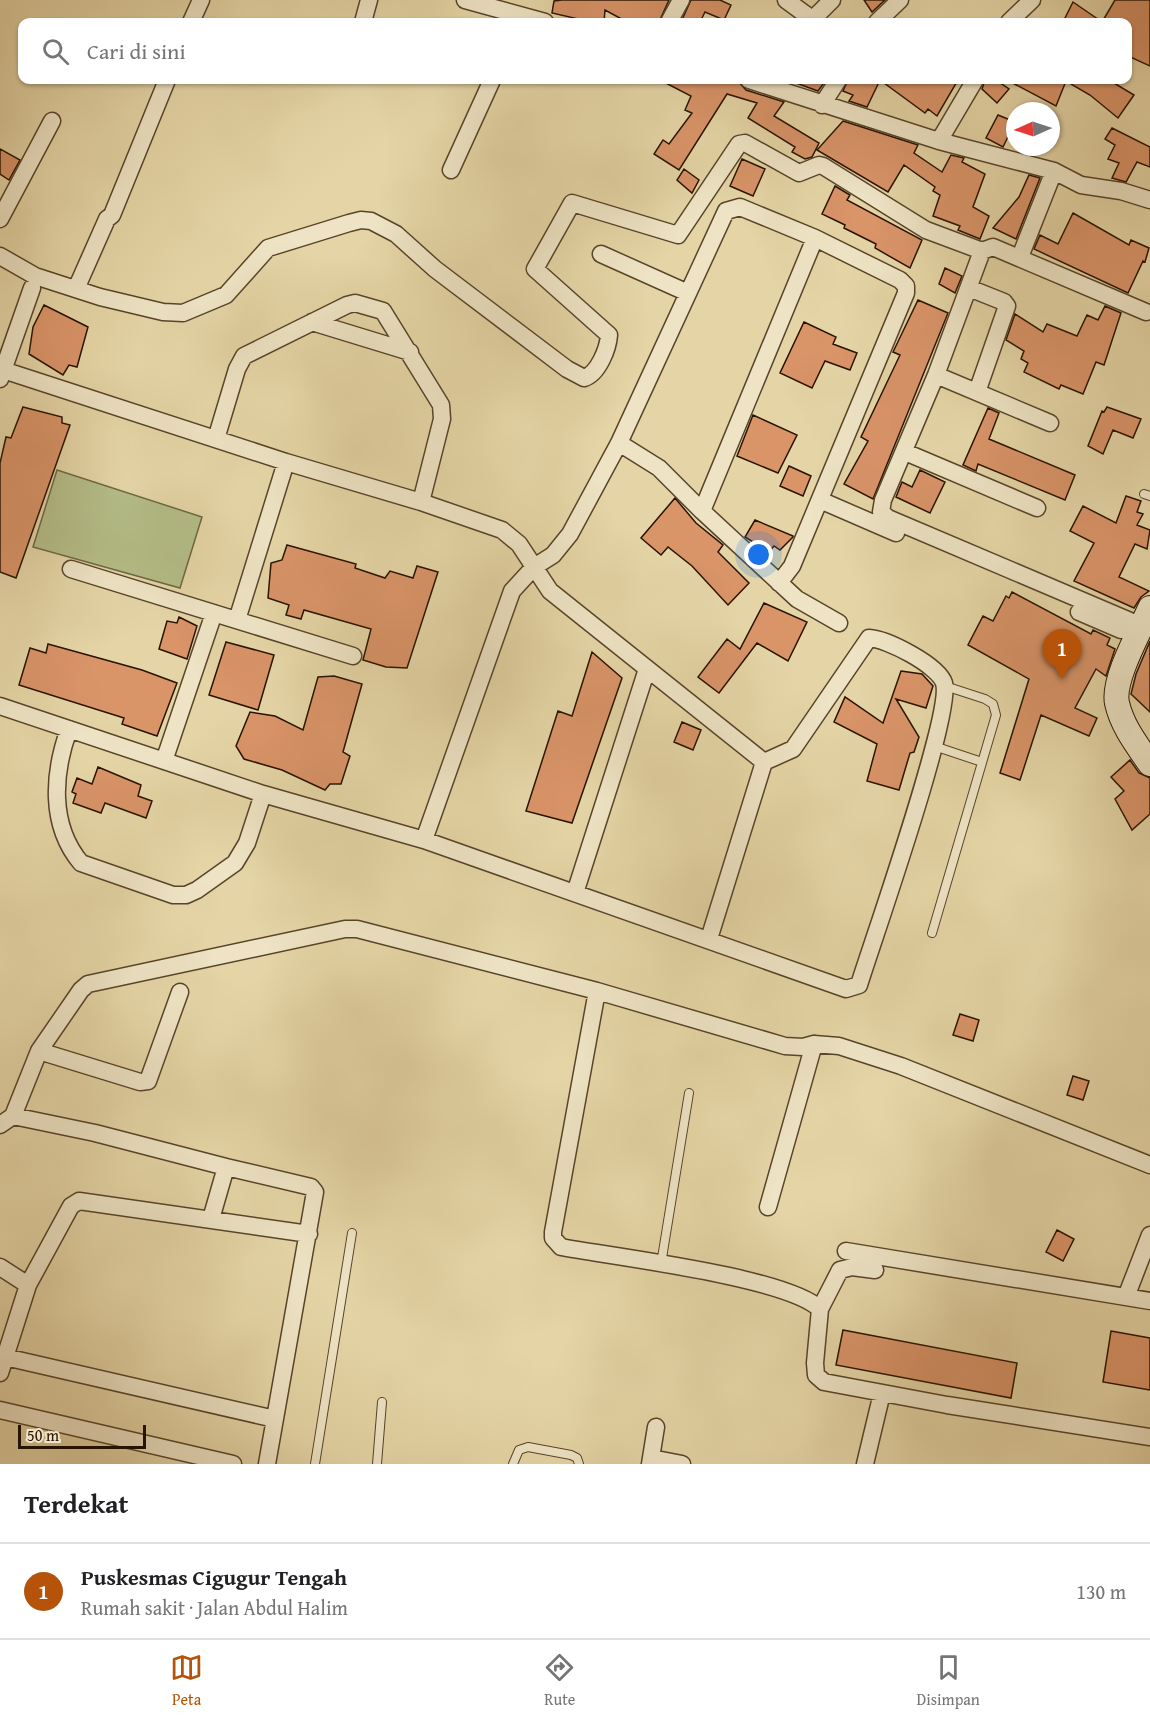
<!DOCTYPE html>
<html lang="id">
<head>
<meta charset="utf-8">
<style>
  :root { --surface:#fff; --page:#f2f2f2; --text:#202124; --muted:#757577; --line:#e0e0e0; --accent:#b45309 }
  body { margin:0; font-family:"Gentium Book Plus",serif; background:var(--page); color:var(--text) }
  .compass { position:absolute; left:1006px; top:102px; width:54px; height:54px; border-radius:50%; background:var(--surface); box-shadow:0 2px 4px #0004; rotate:267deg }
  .scale { position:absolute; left:18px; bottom:15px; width:128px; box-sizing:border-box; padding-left:6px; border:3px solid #291301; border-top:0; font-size:16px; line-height:21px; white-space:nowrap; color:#291301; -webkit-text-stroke:4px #eee4c5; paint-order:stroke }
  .you { position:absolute; left:759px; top:555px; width:21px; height:21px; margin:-15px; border:4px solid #fff; border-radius:50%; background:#1a73e8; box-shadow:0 0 0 9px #1a73e833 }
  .badge { display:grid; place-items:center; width:39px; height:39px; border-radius:50%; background:var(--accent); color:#fff; font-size:20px; font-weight:700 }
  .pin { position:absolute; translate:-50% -50px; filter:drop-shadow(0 2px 3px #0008) }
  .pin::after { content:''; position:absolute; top:32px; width:21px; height:18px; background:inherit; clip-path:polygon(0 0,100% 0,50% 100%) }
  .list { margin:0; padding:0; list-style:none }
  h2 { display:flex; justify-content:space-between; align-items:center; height:78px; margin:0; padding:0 24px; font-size:26px }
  h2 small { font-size:20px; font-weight:400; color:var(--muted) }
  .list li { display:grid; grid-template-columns:39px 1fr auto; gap:18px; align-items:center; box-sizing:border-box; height:96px; padding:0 24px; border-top:2px solid var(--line) }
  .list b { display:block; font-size:22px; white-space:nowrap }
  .list p { margin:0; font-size:20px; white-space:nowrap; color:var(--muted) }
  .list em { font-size:20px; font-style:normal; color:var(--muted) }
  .icon { flex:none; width:33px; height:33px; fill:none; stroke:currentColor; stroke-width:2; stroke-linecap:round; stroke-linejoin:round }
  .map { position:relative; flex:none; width:1150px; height:1464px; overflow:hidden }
  .search { position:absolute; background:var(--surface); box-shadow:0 2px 4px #0004; left:18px; right:18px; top:18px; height:66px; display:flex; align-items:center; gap:15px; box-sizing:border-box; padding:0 21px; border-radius:12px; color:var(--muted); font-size:22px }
  .sheet { height:174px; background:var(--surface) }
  nav { display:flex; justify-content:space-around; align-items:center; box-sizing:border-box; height:84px; border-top:2px solid var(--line); background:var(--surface); font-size:16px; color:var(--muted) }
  nav a { display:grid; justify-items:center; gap:3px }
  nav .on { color:var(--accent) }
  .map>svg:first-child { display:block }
</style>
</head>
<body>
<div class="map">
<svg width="1150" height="1464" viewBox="0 0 1150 1464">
  <rect width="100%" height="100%" fill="#e5d5a6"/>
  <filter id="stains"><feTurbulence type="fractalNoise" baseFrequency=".00333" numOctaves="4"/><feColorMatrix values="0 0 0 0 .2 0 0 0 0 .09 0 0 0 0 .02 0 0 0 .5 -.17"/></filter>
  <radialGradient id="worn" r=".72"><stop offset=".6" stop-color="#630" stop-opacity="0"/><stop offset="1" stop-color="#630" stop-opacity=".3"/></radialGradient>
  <path fill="#b4bd87" stroke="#6e6844" stroke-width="1.5" d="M57,470L202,517L180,588L33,547Z"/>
  <path fill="#d99468" stroke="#291301" stroke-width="1.5" d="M562,0H669L659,22H627L605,10L604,22H591L552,13L554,1Z
    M691,0H720L731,5L724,20L705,12L700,22H681Z
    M864,0H885L872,12Z
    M1115,0H1150V66L1128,56V22H1102Z
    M1073,2L1102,22H1063Z
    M660,80H730L739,82L746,90L784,102L774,116L819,143L812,157L805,159L792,152L795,147L748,118L757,103L727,94L679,170L654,154L663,140L669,144L692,113L685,110L691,96Z
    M788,80H826L818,91Z
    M848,80H880L867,107L849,101L853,95L843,91Z
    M880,80H958L937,116L928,109L925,113Z
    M985,80H996L1009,89L997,103L982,89Z
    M1007,80H1109L1134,95L1118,118L1090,95L1066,81L1056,106Z
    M998,115L1015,122L1003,147L986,138Z
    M843,121L918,145L914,153L942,172L951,155L964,158L962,162L985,174L973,207L989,216L980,239L958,230L960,226L933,216L940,195L933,191L935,187L904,165L888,192L817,150Z
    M1112,128L1150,147V167L1137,162L1126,182L1112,178L1119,163L1108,159L1115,145L1105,139Z
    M0,149L20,160L9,180L0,174Z
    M742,159L765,169L753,196L730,186Z
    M684,169L699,180L692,193L677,180Z
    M1029,175L1040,178L1016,239L993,228L1019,197Z
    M835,186L850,195L847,200L922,240L910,268L875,248L876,244L844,228L845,225L822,214Z
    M1073,213L1129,245L1131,240L1149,248L1145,262L1143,261L1128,293L1034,249L1040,235L1058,244Z
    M945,268L962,276L955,293L939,284Z
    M918,300L948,313L873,499L844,484L868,441L861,437L900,355L893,352Z
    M44,305L88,327L77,367L69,365L63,375L29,354L33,327Z
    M1105,306L1121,313L1104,365L1096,362L1083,394L1061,385L1059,389L1024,372L1028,363L1021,359L1024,351L1006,340L1015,314L1043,332L1047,324L1077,336L1087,315L1098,320Z
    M804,322L836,337L833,344L857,353L850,370L825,361L812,388L780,373Z
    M23,407L62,417V423L70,425L16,578L0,572V463L6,437L11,438Z
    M1107,407L1141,419L1133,438L1113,430L1103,454L1088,446L1102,411L1104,412Z
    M988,408L999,413L989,439L1075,475L1065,500L978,464L976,471L963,465Z
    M753,415L797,435L778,473L737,456Z
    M789,466L811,476L803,496L780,486Z
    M920,470L945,482L930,513L896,497L902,482L912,487Z
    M1126,496L1141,501L1137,512L1143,514L1137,525L1150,530L1147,549L1135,544L1119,577L1149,591L1141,597L1134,608L1074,581L1094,543L1070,531L1083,506L1116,523Z
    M675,498L696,523L723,545L718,552L749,583L728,605L692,566L668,547L661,555L641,538Z
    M755,520L793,536V537L780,550L774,546L769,552L745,537Z
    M287,545L356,564L355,568L385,578L390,571L413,578L417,566L438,572L407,668L386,667L363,660L371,629L304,610L301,619L286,615L289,605L268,598L271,563L282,560Z
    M1012,592L1091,634L1093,630L1110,638L1107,645L1115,649L1106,676L1096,669L1075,708L1097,718L1089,736L1041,715L1020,780L1000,773L1029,679L968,645L983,616L993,621L1006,596L1009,598Z
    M764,603L807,622L788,661L757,643L719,693L698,677L727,639L740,649Z
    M179,617L197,626L187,659L159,649L167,621L177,623Z
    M1150,641V712L1131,694L1136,674Z
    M226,642L274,655L258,710L209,695Z
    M48,644L142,670L177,683L157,736L122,724L124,718L19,685L30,648L46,653Z
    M592,652L622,678L572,823L526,811L558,711L572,716Z
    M901,671L922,674L933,686L926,708L896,699L919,737L914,752L910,753L899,790L867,781L877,744L834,722L845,697L883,723Z
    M334,676L362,684L343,752L350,756L341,784H330L325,790L282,770L244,759L236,746L250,712L275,716L303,730L318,677Z
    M682,722L701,730L693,750L674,742Z
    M1130,760L1139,773L1150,778V814L1132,830L1115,799L1124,791L1111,777Z
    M98,767L141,785L138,796L152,801L146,818L105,803L101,813L73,803L76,794L72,792L77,778L92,784Z
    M960,1014L979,1020L973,1041L953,1035Z
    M1073,1076L1089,1081L1083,1100L1067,1095Z
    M1057,1230L1074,1239L1063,1261L1046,1252Z
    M843,1330L1017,1363L1011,1398L836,1365Z
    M1111,1331L1150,1338V1390L1103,1382Z"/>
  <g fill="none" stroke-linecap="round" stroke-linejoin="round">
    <g stroke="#58442a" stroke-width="10">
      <path id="lane" d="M1144,494L1150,496
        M934,746L982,762
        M932,933L996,715L993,704L985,699L945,686
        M661,1264L689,1093
        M315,1464L352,1233
        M377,1464L382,1402
        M513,1464L519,1450L528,1447L571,1455L577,1458L579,1464"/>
    </g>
    <g stroke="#58442a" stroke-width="19">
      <path id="street" d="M465,0L545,22
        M786,0L816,22
        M812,20L832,0
        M191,22L201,0
        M363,22L369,0
        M669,22L681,0
        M877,22L900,0
        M1009,22L1032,0
        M749,80L939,141L1054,171L1081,185L1121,191L1150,200
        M822,105L838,80
        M939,141L975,80
        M451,170L492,80
        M0,219L52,121
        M982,251L936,375L883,500L881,512L888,518L1142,626
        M601,254L688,293
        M0,256L35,276L100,297L163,312L183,313L226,295L268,248L349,223L361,220L371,221L396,234L435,269L567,369L584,378C598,374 608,349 609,335L535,269L572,203L678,235L739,144L745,143L799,173L819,165L823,166L926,230L982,251L993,247L1146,312
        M1020,257L1054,171
        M969,288L1004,302L1007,306L977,392
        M76,289L107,219L112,215L167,80
        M312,322L410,352
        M936,375L1050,423
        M0,379L32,288
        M216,439L237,369L244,356L347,305L355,303L383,311L441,405L442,419L421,502
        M619,443L659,468L702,511L797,599L839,623
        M905,452L1037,508
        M820,500L896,533
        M702,511L815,238
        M71,569L353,656
        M1079,612L1121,630
        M237,620L286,462
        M0,706L263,794L424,840L846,989L859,985C873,940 953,713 944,683C938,665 887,639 869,638L793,749L764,762L550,591L519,544L502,530L421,502L286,462L3,370
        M69,729C53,773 49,825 81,863L173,895H186L197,890L235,863L247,843L263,794
        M164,761L214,613
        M424,840L512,591L534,567L553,555L570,534L619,443L726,211L740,207L815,238L900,280L906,286V293L792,566L779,583
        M575,893L647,669
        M709,939L764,762
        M597,991L553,1232V1238L561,1247C615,1257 786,1277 820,1309
        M39,1051L81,990L88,984L345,929H357L597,991L785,1046L803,1047L814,1044L839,1046L901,1066L1150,1165
        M13,1116L95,1133L226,1167L211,1219
        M0,1125L13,1116L39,1051L140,1082L148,1081L180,992
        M226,1167L311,1187L315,1192L267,1464
        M768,1207L814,1044
        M846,1251L1150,1301
        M0,1267L28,1285L0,1373
        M875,1270L852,1267L840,1270L820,1309L815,1363L816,1375L824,1382L947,1405L1150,1437
        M28,1285L71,1206L79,1201L309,1234
        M1126,1297L1150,1235
        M5,1357L275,1419
        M0,1410L233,1464
        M651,1458L682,1464
        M650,1464L656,1427
        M865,1464L882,1393"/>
    </g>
    <g stroke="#291301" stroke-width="26">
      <path id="secondary" d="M1150,608C1140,631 1112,680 1117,703C1122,726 1137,745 1150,764"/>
    </g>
    <use href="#lane" stroke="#eee4c5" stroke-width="8"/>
    <use href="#street" stroke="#eee4c5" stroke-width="16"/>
    <use href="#secondary" stroke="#eee4c5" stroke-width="24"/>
  </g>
  <rect width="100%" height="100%" filter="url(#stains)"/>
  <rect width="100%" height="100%" fill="url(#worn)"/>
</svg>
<svg class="compass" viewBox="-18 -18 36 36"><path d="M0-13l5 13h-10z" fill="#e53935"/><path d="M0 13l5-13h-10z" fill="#757577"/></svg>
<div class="scale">50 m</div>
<div class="you"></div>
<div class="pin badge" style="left:1062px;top:679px">1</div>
<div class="search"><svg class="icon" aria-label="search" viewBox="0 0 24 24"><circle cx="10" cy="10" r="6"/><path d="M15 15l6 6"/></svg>Cari di sini</div>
</div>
<section class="sheet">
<h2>Terdekat<small></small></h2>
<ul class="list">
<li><span class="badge">1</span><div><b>Puskesmas Cigugur Tengah</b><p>Rumah sakit · Jalan Abdul Halim</p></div><em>130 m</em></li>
</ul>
</section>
<nav>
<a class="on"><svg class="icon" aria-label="map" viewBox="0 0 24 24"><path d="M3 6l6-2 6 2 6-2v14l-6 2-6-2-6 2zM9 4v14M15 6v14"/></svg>Peta</a>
<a><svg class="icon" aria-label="directions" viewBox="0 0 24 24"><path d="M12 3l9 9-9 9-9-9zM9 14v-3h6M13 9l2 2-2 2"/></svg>Rute</a>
<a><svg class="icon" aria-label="saved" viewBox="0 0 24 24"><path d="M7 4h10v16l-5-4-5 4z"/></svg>Disimpan</a>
</nav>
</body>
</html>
